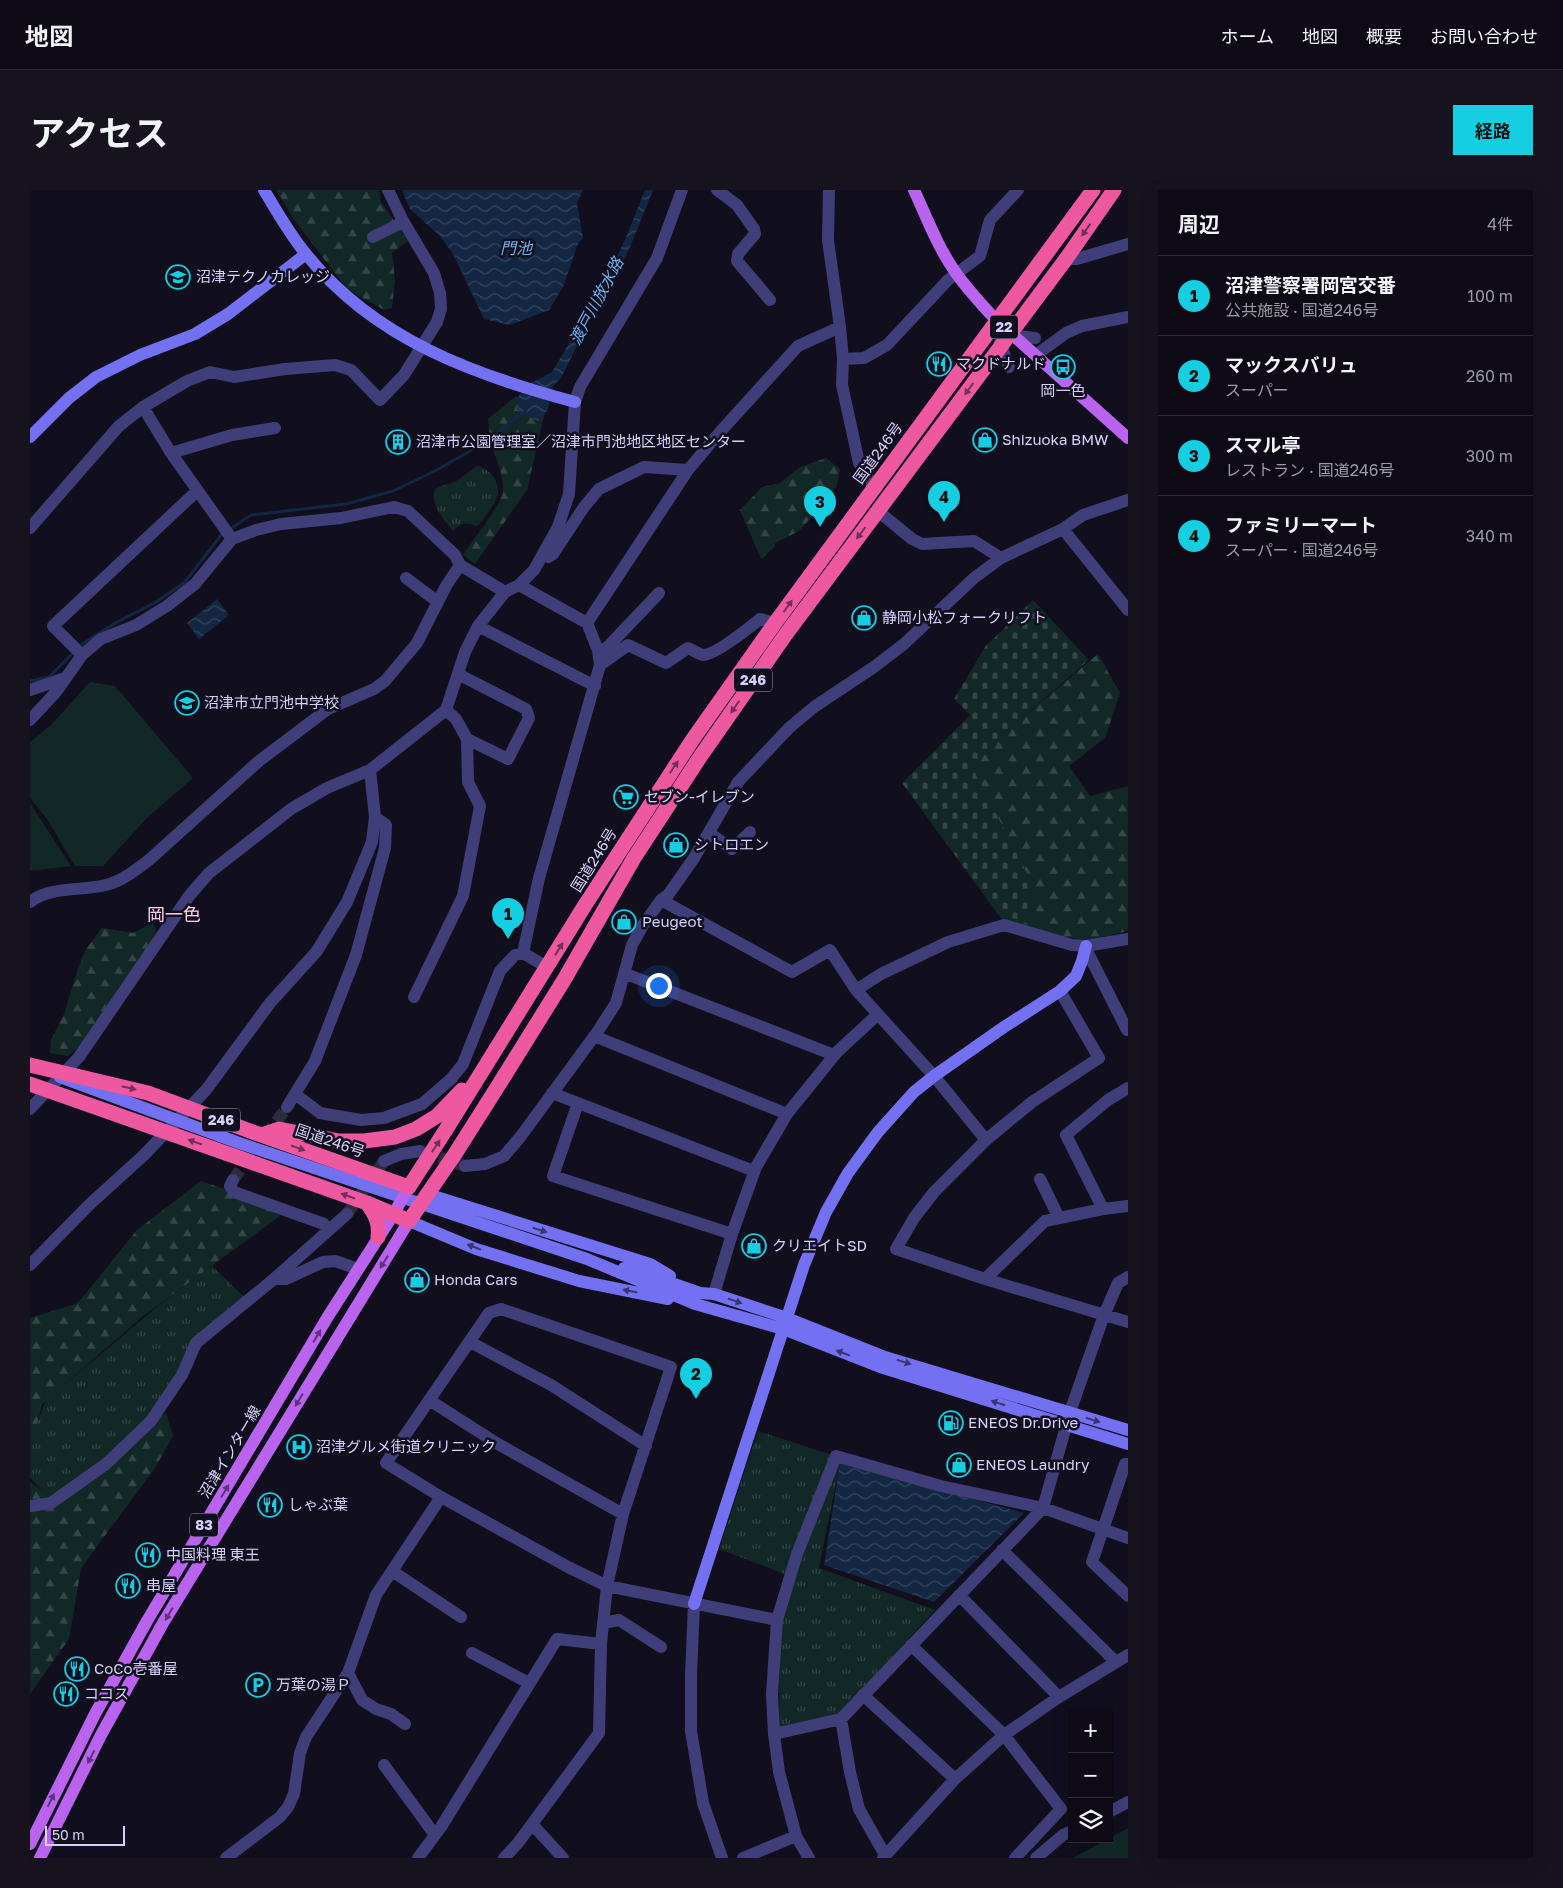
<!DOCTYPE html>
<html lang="ja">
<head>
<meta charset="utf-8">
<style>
  :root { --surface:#0d0a16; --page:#16131f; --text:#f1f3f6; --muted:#9a9aa1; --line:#2d2b35; --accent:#16cee1 }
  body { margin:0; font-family:"Golos Text","Noto Sans JP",sans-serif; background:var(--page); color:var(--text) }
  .controls { position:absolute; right:15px; bottom:15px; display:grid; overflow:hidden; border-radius:0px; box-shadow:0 5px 20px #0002 }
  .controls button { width:45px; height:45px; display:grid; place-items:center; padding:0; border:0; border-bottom:1px solid var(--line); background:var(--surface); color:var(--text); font:25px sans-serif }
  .scale { position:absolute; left:15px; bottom:12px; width:80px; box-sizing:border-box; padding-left:5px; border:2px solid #d5d1fa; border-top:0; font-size:14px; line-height:18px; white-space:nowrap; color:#d5d1fa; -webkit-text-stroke:4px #110e1e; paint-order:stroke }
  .you { position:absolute; left:628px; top:795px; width:18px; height:18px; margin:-12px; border:4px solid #fff; border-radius:50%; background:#1a73e8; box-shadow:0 0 0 8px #1a73e833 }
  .badge { display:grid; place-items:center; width:32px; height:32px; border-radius:50%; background:var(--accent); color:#111; font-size:16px; font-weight:700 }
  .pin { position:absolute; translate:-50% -41px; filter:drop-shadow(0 1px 2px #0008) }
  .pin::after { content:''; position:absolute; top:26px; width:18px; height:15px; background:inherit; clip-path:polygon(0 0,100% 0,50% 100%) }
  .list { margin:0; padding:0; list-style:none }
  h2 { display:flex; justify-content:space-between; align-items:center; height:65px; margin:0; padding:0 20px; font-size:21px }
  h2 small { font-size:16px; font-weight:400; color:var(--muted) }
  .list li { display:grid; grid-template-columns:32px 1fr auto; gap:15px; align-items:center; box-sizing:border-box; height:80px; padding:0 20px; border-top:1px solid var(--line) }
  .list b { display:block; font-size:19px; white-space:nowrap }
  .list p { margin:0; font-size:16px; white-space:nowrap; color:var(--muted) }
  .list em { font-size:16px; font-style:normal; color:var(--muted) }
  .icon { flex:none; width:28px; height:28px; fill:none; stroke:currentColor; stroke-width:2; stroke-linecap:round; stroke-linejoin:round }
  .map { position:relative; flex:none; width:1098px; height:1668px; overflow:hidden; border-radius:0px }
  header { display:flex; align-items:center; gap:30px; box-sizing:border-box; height:70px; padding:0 25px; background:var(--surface); border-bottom:1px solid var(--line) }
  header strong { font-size:24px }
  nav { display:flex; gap:28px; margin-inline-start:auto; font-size:18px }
  .intro { display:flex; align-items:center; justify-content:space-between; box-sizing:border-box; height:120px; padding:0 30px }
  h1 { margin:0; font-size:35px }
  .button { padding:12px 22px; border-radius:0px; background:var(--accent); color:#111; font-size:18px; font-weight:700 }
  main { display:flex; gap:30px; padding:0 30px }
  aside { flex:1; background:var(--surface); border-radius:0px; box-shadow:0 5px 20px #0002 }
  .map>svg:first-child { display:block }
</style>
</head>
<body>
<header>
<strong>地図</strong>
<nav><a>ホーム</a><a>地図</a><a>概要</a><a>お問い合わせ</a></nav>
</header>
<div class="intro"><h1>アクセス</h1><a class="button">経路</a></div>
<main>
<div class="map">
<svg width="1098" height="1668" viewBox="0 0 1098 1668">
  <defs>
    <pattern id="grass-tufts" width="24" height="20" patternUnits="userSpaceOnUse" patternTransform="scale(1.25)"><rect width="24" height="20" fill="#122827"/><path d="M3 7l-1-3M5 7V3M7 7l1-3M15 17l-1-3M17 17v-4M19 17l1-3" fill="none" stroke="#344647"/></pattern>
    <pattern id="forest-firs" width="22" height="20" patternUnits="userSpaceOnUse" patternTransform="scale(1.25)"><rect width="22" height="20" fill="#122827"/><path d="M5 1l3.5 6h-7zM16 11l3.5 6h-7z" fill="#344647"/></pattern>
    <pattern id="cemetery-stones" width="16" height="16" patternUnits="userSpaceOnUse" patternTransform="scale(1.25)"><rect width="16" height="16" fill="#122827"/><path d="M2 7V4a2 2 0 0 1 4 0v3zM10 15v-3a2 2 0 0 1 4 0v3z" fill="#344647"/></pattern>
    <pattern id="water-waves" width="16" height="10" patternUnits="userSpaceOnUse" patternTransform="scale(1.25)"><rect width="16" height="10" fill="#132743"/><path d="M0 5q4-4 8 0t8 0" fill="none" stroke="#34455f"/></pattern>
  </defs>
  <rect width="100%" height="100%" fill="#110e1e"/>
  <path fill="url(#grass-tufts)" d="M448,276C459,279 469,290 468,303C467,311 454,330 448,335L445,336C436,331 430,334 423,341C413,328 400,315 405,299C412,294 421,295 428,290C435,286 440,279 448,276Z
    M182,1076L214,1107L170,1150L121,1231L22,1310L0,1288V1255L15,1211L128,1116Z
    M728,1241L811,1268L789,1378L905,1420L807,1527L749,1541L750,1429L760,1386L689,1359Z"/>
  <path fill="url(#forest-firs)" d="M246,0H349L351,12L378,51L362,63L365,90L362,118L354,120L317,99L265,31Z
    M486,206L515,222L497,300L445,374L433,365C442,351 471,315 473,302C475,286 463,264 460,249C459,242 459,235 458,229Z
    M796,268L810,279L807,296L780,329L769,341L745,353V356L731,369L710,320L732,297L750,293L770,277Z
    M1068,464L1090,503L1075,548L1039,576L1060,606L1098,596V741L1060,750L997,742L943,579L965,551Z
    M123,733L129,749L58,849L38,866L20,863L21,850L34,824L48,778L56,759L72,738L103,743Z
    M171,991L204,1002L250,1026L112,1127L12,1214L0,1266V1128L48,1113L107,1040Z
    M136,1223L143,1246L125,1278L51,1378L39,1449L0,1504V1292L20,1306Z"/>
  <path fill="url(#cemetery-stones)" d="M1003,410L1059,470L965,551L943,579L1001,691V735L973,731L872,593L940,525L924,509L955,457Z"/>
  <path fill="#122827" d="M60,492L85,496L163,588L118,627L73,676H45L17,629L0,608V552L21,535Z
    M0,613L41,676L0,681Z
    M1098,1638V1668H1043Z"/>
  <path fill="url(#water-waves)" d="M372,0H553L547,13L553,48L548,54L533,97L519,120L480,135L454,129L423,64L410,46L380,19Z
    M615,0H623L600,57L579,99L557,136L531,188L523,196L518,219L508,232L486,218L488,216L487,208L501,193L522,182L573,96L594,52Z
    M187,409L199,425L169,449L157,433Z
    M810,1273L994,1323L904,1412L794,1375Z"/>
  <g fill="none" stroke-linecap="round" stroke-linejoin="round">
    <path stroke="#132743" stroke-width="3" d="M200,339L221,325L316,314L363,301L405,281L456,252L496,220
      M52,454L87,432L126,412L154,393L192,344
      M0,491L19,487L42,464"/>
    <path stroke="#2e2b3f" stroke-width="12" stroke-dasharray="12 6" stroke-linecap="butt" d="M236,946L257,917
      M392,962L435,976
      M203,990L222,964
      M317,1024L354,971"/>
    <path stroke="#403e79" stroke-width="12" d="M687,0L707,15L724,39L725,44L708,64L707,71L740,110
      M799,0L798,50L810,137L813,169L812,195L829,273L844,298
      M343,47L373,32
      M1036,69H1047L1098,54
      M978,145L1005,148
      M970,152L979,177
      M1006,165L1036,143L1052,136L1098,127
      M813,169L834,168L857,155L918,90L950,66L960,30L988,0
      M113,217L141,263L202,349
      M141,263L202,245L245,238
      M848,321L882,349L892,354L944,351L971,368
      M0,338L89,236L113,217L157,191L180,182L204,187L255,179L305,175L321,180L350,210L374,185L407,132L411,119L410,103L404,83L372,29L358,0
      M1033,339L1098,420
      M518,367L523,364L554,317L569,299L614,277L658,280
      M376,388L408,412
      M489,395L557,433L568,460L570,475L509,688L493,763
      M557,433L658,280L690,242L768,156L810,137
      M448,436L565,496
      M52,465L23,436L167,301
      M569,466L629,403
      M570,475L598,455L636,473L658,458C663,460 668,464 673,465C686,465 720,437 730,429L745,433
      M428,484L496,519L499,528L478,569L437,549
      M0,500L35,488
      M0,530L26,502L52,465L71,449L106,435L137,416L165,394L202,349L226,340L251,334L311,328L364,317L378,321L425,365L430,375L475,402
      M679,643L702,659L720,642
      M631,710L762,782L800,760L826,800L904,886L956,950L1002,912L1069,868L1030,801
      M0,712C21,696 52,701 76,695C92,691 106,680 119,670L229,571L298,519L344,499L355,491L387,453L416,396L430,375
      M1054,766L1059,765L1097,840
      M596,784L804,865
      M826,800L851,784L918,752L974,735L1042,755L1056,756L1098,749
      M384,807L433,706L450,616L438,592L437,549L426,529L416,520
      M564,846L757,924
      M522,903L724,981
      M265,904L290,923L331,930L354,928L392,914L421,889L433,874L470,781L485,765L493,763L517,777
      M548,913L523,986L702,1044
      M257,917L285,871L326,765L355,658L356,635L345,627
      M0,919L49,867L159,706L179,683L261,619L297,598L340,580L416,520L435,462L448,436L475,402L489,395L504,380L528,337L539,304L545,212L550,197L627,68L652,0
      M956,950L904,1002L884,1028L866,1059L955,1089L1098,1132
      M354,971L371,964L390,961
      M435,976L455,974L474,966L491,946L568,841L586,813L602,755L613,735L631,710L638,705L664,668L708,592L759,538L784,517L844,477L874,454L944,388L971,368L1033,339L1053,325L1098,310
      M1010,989L1029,1028
      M203,990L200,996L204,1002L294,1034L299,1040L244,1089H256L293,1072L305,1071L328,1079
      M1073,1019L1036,945L1078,910L1098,898
      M299,1040L317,1024
      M0,1075L60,1014L114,965L176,900L240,813L287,761L317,712L342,652L345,627L340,580
      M955,1089L1015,1031L1073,1019L1098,1016
      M684,1104L702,1044L726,977L757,924L807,862L847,825
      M440,1152L521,1195L616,1256
      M399,1210L468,1254L593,1324
      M1098,1274H1095L1062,1372L1098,1406
      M0,1316L21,1313L76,1274L121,1231L152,1185L166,1153L244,1089
      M972,1360L1086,1472
      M362,1381L431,1427
      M929,1405L1029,1507
      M664,1414L661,1485V1541L673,1613L692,1668
      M573,1433L589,1430L631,1457
      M881,1455L974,1545L1031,1619L985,1668
      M442,1463L499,1493
      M318,1483L332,1510L346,1519L361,1524L375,1534
      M833,1505L925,1589
      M811,1529L820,1582L829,1619L855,1665
      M744,1544L811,1529L1013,1318L1040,1222L1074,1125L1088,1093L1098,1087
      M354,1575L405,1645
      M1079,1622L1098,1612
      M502,1634L533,1668
      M196,1668L250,1627L258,1617L264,1604L270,1563L276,1547L318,1483L346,1405L411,1307
      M388,1668L411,1637L527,1449L571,1454
      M474,1668L488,1653L569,1543L571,1454L577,1396L593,1324L641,1177L471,1119L459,1123L356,1273L411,1307L538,1377L577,1396L747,1430
      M713,1668L766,1646
      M779,1668L766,1646L749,1582L744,1544L742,1504L747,1430L767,1364L806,1266L911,1296L1013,1318L1098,1348
      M853,1668L925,1589L974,1545L1029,1507L1098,1465
      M1006,1668L1033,1645L1042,1641"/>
    <path stroke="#7371f1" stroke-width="12" d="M234,0C247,22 260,45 276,64C344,149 444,185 545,212
      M0,247L39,208L66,187L110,165L165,144L198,124L276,64
      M30,887L209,953L557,1069L665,1114L753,1139L850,1177L1098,1254
      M397,1004L620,1074L640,1086
      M379,1031L446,1059L549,1091L638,1109
      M594,1078L610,1082L670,1103L684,1104L757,1128L855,1167L1098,1240
      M664,1414L774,1075L796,1022L818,983L848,942L884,902L904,886L974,837L1030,801L1046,786L1052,771L1056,756"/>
    <path stroke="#ba63ef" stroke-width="12" d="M884,0C897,28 908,58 926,83C938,100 952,115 966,130L1098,248
      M0,1654L65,1524L117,1431L297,1128L363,1025L379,997
      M10,1668L71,1545L133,1433L379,1031"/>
    <path stroke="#ee58a1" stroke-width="15" d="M0,875L118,903L231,945L379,997L417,938L555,715L663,549L745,433L1063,0
      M0,894L337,1013L379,1031L425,964L468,896L534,790L604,668L670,567L756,444L1036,69L1084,0
      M231,945L249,939L309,951H334L365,947L386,939L407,926L432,900
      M337,1013C345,1024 350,1033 348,1047"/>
  </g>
  <defs><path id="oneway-solid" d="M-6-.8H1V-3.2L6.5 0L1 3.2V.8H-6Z" transform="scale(1.25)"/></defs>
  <g fill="#742f59">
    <use href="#oneway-solid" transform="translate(1056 40) rotate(125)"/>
    <use href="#oneway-solid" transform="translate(939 199) rotate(126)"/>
    <use href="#oneway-solid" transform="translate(831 343) rotate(127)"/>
    <use href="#oneway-solid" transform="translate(758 416) rotate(-54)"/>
    <use href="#oneway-solid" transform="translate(705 517) rotate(125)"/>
    <use href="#oneway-solid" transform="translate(644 577) rotate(-56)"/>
    <use href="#oneway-solid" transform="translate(529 759) rotate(-58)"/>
    <use href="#oneway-solid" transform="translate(99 898) rotate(13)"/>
    <use href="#oneway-solid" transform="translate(165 952) rotate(-161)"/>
    <use href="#oneway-solid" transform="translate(406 956) rotate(-57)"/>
    <use href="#oneway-solid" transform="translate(268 958) rotate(19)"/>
    <use href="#oneway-solid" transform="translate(318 1006) rotate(-161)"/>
  </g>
  <g fill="#383672">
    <use href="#oneway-solid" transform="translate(510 1040) rotate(17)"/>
    <use href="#oneway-solid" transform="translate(444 1057) rotate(-159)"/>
    <use href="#oneway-solid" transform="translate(600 1101) rotate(-169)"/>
    <use href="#oneway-solid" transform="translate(705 1111) rotate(19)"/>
    <use href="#oneway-solid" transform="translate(813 1163) rotate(-159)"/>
    <use href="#oneway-solid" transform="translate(874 1172) rotate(17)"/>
    <use href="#oneway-solid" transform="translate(968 1213) rotate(-163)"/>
    <use href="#oneway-solid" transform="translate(1063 1230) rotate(17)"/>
  </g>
  <g fill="#5d347c">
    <use href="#oneway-solid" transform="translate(354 1072) rotate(122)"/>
    <use href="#oneway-solid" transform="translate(287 1146) rotate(-60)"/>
    <use href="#oneway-solid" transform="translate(269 1210) rotate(121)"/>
    <use href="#oneway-solid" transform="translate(195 1301) rotate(-59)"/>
    <use href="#oneway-solid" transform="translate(139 1424) rotate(121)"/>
    <use href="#oneway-solid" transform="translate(61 1567) rotate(117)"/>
    <use href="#oneway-solid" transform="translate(21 1610) rotate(-64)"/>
  </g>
  <defs>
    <g id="school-ring" transform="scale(1.25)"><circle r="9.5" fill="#110e1e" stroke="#16cee1" stroke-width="1.5"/><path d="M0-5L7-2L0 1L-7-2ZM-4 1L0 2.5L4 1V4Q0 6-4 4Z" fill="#16cee1"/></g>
    <g id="restaurant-ring" transform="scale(1.25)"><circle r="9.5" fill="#110e1e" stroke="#16cee1" stroke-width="1.5"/><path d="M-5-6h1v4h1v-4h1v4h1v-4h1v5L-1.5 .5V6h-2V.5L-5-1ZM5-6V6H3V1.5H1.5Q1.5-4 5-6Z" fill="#16cee1"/></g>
    <g id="bus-ring" transform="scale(1.25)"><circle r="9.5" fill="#110e1e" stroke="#16cee1" stroke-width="1.5"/><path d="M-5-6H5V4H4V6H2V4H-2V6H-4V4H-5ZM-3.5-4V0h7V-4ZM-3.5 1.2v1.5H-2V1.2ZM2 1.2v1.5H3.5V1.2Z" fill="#16cee1"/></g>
    <g id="shop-ring" transform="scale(1.25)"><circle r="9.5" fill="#110e1e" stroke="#16cee1" stroke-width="1.5"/><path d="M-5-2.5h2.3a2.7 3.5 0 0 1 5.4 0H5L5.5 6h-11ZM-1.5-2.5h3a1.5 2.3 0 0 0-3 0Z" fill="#16cee1"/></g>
    <g id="building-ring" transform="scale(1.25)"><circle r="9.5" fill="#110e1e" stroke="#16cee1" stroke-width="1.5"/><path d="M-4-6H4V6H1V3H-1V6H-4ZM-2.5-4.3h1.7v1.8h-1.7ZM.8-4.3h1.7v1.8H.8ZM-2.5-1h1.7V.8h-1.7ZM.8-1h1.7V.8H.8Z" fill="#16cee1"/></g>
    <g id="supermarket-ring" transform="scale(1.25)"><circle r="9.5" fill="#110e1e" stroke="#16cee1" stroke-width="1.5"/><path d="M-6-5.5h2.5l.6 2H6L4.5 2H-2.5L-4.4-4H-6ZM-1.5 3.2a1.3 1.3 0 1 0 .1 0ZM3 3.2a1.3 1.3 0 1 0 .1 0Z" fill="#16cee1"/></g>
    <g id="fuel-ring" transform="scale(1.25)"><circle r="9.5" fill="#110e1e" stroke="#16cee1" stroke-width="1.5"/><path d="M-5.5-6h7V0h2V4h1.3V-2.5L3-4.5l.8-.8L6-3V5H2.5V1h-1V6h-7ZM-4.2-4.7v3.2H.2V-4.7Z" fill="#16cee1"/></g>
    <g id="hospital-ring" transform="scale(1.25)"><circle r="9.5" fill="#110e1e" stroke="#16cee1" stroke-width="1.5"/><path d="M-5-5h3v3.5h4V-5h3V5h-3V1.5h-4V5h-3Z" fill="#16cee1"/></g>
    <g id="parking-ring" transform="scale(1.25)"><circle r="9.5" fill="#110e1e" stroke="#16cee1" stroke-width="1.5"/><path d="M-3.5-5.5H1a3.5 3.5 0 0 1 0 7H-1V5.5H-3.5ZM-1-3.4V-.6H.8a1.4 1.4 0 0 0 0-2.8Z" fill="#16cee1"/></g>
  </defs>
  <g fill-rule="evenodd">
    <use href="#school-ring" x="148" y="87"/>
    <use href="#restaurant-ring" x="909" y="174"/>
    <use href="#bus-ring" x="1033" y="177"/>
    <use href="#shop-ring" x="955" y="250"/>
    <use href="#building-ring" x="368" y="252"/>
    <use href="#shop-ring" x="834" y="428"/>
    <use href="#school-ring" x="157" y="513"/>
    <use href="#supermarket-ring" x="596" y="607"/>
    <use href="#shop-ring" x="646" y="655"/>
    <use href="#shop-ring" x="594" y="732"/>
    <use href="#shop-ring" x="724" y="1056"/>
    <use href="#shop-ring" x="387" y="1090"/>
    <use href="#fuel-ring" x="921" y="1233"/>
    <use href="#hospital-ring" x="269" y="1257"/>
    <use href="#shop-ring" x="929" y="1275"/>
    <use href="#restaurant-ring" x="240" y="1315"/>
    <use href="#restaurant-ring" x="118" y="1365"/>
    <use href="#restaurant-ring" x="98" y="1396"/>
    <use href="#restaurant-ring" x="47" y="1479"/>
    <use href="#parking-ring" x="228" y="1495"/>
    <use href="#restaurant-ring" x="36" y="1504"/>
  </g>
  <g text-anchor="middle" stroke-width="5" stroke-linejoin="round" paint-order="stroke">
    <g fill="#110e1e" stroke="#9a96b8" stroke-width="1">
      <rect x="960" y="125.5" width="28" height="23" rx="4"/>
      <rect x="704" y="478.5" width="38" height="23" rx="4"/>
      <rect x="172" y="918.5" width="38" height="23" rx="4"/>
      <rect x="160" y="1323.5" width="28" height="23" rx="4"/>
    </g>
    <g font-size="14" font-weight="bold" fill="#d5d1fa">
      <text x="974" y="142">22</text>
      <text x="723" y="495">246</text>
      <text x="191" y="935">246</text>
      <text x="174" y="1340">83</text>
    </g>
    <g font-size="15" fill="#d5d1fa" stroke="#110e1e" text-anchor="start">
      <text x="166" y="92">沼津テクノカレッジ</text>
      <text x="926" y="179">マクドナルド</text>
      <text x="1033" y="206" text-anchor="middle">岡一色</text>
      <text x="972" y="255">Shizuoka BMW</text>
      <text x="386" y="257">沼津市公園管理室／沼津市門池地区地区センター</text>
      <text x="852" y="433">静岡小松フォークリフト</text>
      <text x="174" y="518">沼津市立門池中学校</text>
      <text x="614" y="612">セブン-イレブン</text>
      <text x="664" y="660">シトロエン</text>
      <text x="612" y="737">Peugeot</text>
      <text x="742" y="1061">クリエイトSD</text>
      <text x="404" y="1095">Honda Cars</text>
      <text x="938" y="1238">ENEOS Dr.Drive</text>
      <text x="286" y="1262">沼津グルメ街道クリニック</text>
      <text x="946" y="1280">ENEOS Laundry</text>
      <text x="258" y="1320">しゃぶ葉</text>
      <text x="136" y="1370">中国料理 東王</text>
      <text x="116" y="1401">串屋</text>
      <text x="64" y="1484">CoCo壱番屋</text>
      <text x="246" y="1500">万葉の湯Ｐ</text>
      <text x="54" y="1509">ココス</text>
    </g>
    <g font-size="15" fill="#d5d1fa" stroke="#110e1e">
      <text transform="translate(848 263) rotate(-54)" y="5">国道246号</text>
      <text transform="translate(564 670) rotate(-58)" y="5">国道246号</text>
      <text transform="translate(300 951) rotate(19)" y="5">国道246号</text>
      <text transform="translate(200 1262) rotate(-59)" y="5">沼津インター線</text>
    </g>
    <g font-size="16" font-style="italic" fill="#69b2f0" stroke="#110e1e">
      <text x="486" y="64">門池</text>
      <text transform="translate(566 111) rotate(-62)" y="6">渡戸川放水路</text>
    </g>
    <g font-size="18" fill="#fbd2ec" stroke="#110e1e">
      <text x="144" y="731">岡一色</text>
    </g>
  </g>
</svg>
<div class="controls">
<button>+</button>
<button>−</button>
<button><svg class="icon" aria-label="layers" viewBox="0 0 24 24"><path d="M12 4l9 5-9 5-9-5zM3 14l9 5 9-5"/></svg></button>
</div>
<div class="scale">50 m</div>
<div class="you"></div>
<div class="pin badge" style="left:478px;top:749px">1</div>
<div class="pin badge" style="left:666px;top:1209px">2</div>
<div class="pin badge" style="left:790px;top:337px">3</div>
<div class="pin badge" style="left:914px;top:332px">4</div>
</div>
<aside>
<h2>周辺<small>4件</small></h2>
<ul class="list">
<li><span class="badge">1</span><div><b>沼津警察署岡宮交番</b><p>公共施設 · 国道246号</p></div><em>100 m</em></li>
<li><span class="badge">2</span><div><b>マックスバリュ</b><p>スーパー</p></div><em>260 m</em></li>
<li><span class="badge">3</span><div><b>スマル亭</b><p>レストラン · 国道246号</p></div><em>300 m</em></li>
<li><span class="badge">4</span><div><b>ファミリーマート</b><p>スーパー · 国道246号</p></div><em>340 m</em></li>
</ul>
</aside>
</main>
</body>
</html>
